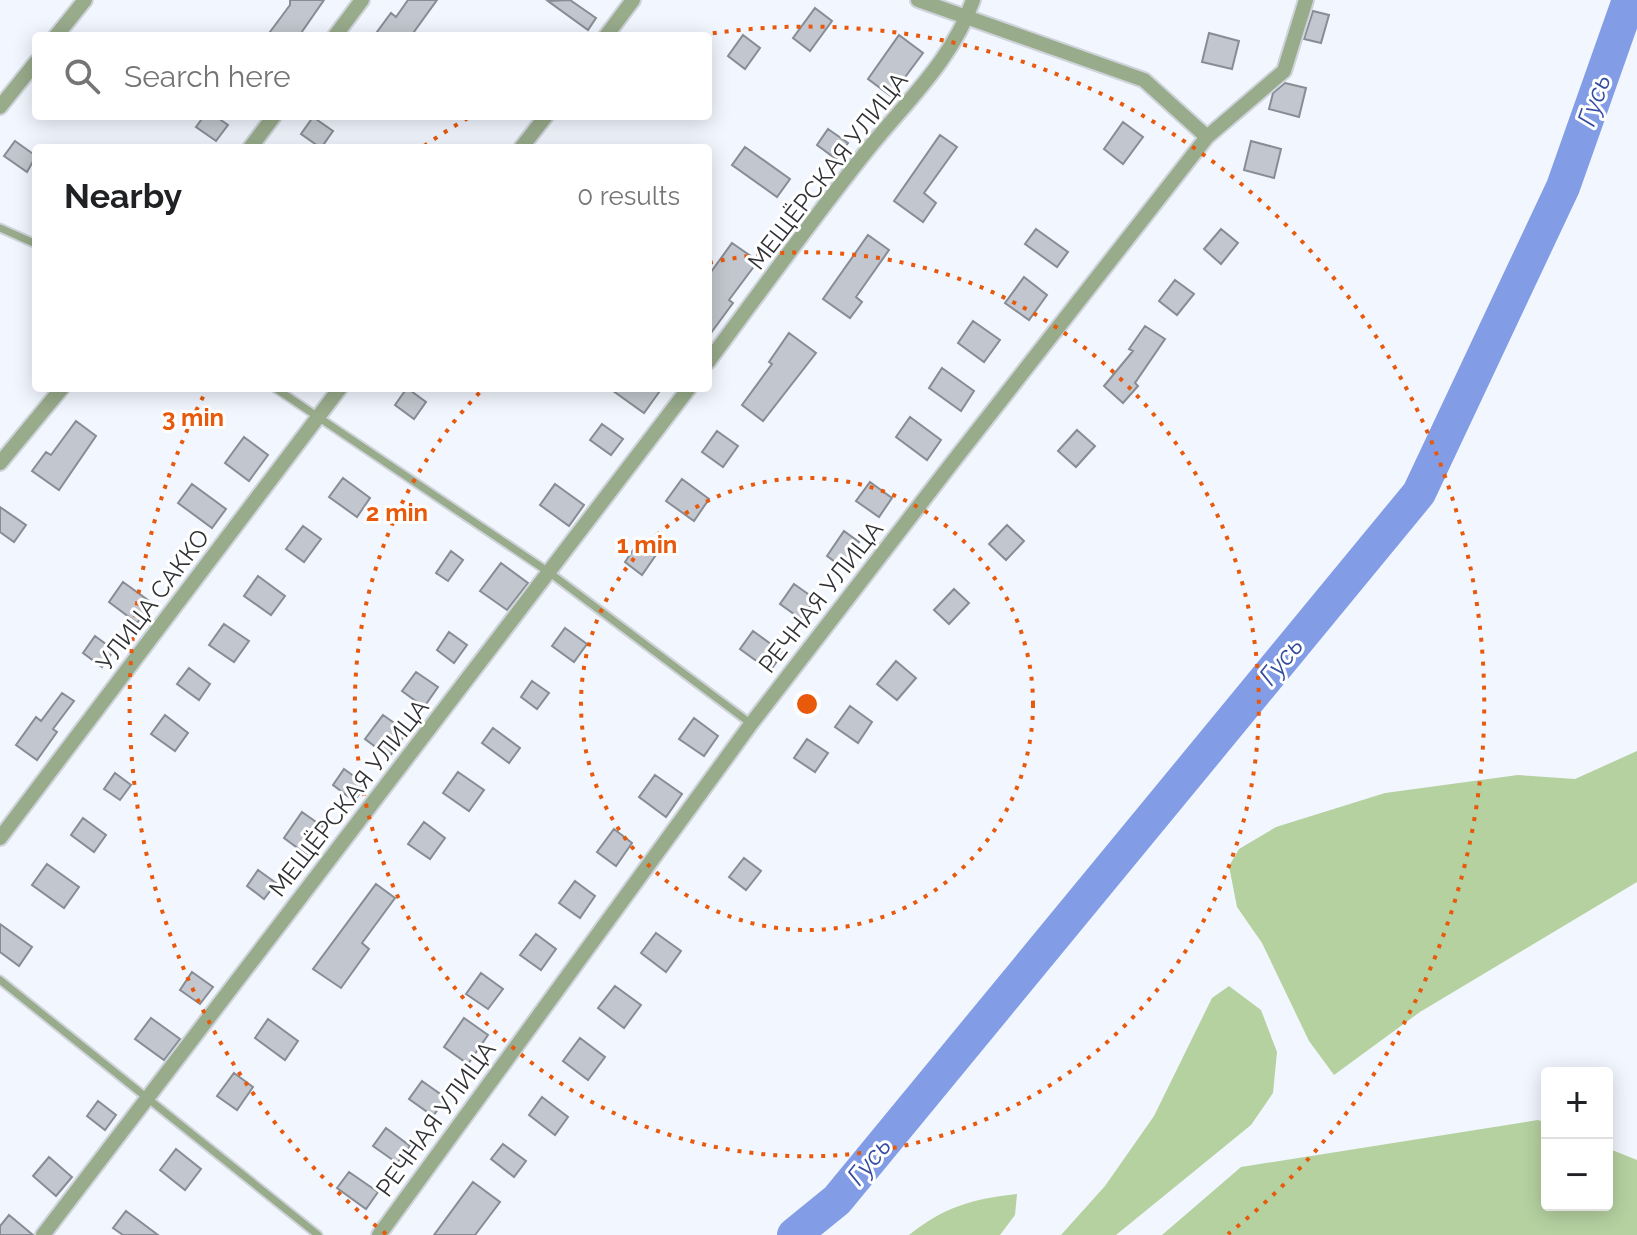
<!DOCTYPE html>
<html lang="en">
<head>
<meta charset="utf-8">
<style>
  :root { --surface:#fff; --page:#f2f2f2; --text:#202124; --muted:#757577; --line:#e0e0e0 }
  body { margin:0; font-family:Raleway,sans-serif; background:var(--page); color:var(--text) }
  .controls { position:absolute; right:24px; bottom:24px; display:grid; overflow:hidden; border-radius:8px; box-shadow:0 4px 20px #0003 }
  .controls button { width:72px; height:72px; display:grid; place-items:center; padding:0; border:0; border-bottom:2px solid var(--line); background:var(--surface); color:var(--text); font:40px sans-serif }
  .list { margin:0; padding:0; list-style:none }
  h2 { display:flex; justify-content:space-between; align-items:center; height:104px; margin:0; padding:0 32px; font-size:34px }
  h2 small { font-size:26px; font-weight:400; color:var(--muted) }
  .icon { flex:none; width:44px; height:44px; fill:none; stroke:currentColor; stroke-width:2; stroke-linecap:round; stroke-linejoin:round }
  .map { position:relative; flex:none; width:1637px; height:1235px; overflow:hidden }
  .search { position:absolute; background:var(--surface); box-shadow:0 4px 20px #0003; left:32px; top:32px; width:680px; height:88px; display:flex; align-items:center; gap:20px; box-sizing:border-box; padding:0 28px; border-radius:8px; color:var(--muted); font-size:30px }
  .panel { position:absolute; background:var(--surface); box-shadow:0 4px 20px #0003; left:32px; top:144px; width:680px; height:248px; border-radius:8px }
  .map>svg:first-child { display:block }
</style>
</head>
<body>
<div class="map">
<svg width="1637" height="1235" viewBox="0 0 1637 1235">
  <rect width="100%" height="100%" fill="#f2f6ff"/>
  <path fill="#b5d1a0" d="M1637,751V882L1420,1012L1334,1075L1309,1041L1262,943L1237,907L1229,866L1239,849L1276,827L1385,793L1518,775L1575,779Z
    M1229,986L1261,1010L1277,1052L1273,1093L1251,1125L1116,1235H1061L1105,1186L1154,1116L1212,998Z
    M1538,1120L1547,1123V1205H1607V1148L1637,1160V1235H1162L1241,1167Z
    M1017,1194L1015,1215L1000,1235H909C944,1207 972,1199 1017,1194Z"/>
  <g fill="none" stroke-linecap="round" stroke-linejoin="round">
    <path stroke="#829de5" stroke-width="34" d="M794,1235L837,1200L1419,493L1563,187L1629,0"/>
  </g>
  <path fill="#c2c6ce" stroke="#888c94" stroke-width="2" d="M290,0H324L299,36H267L290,5Z
    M408,0H437L411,36H374L391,13L396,17Z
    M570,0L596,18L588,30L548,1Z
    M815,8L832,21L810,51L793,38Z
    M1313,11L1329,15L1321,43L1304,39Z
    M1209,33L1239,41L1232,69L1202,62Z
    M743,35L760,48L745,69L728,56Z
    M899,35L923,53L891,96L868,79Z
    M1285,83L1306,88L1299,117L1269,109L1273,93Z
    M204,116H215L228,125L216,141L196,127Z
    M313,117L333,131L321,148L301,134Z
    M1123,122L1143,137L1123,164L1104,149Z
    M828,129L848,143L836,159L817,145Z
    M940,135L957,147L924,193L936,203L923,222L894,201Z
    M15,141L36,156L27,172L4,156Z
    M1251,141L1281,149L1274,178L1244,170Z
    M745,147L790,179L777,197L732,165Z
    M1036,229L1068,252L1057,267L1025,244Z
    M1221,229L1238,243L1221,264L1204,249Z
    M868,235L889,250L856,297L862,302L850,318L823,299Z
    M732,243L758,261L729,300L733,303L708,337V276Z
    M1024,277L1047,295L1029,320L1005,303Z
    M1175,280L1194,294L1177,315L1159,301Z
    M973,321L1000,340L984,362L958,343Z
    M1145,326L1165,339L1135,383L1138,386L1123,403L1104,386L1133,351L1129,349Z
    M789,333L816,353L763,421L742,405L772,364L769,362Z
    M942,368L974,391L961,411L929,388Z
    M407,388L426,402L414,419L395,405Z
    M609,388H662L644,413Z
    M910,417L941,440L927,460L896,437Z
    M76,421L96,436L59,490L32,471L46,452L51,455Z
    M602,424L623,439L611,455L590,440Z
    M1077,430L1095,446L1076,467L1058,451Z
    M717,431L738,446L723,467L702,452Z
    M244,437L268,455L249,481L225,463Z
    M343,478L370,498L357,517L329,497Z
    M682,479L709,499L694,521L666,501Z
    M870,482L892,498L879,517L856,501Z
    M192,484L226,509L212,528L178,503Z
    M555,484L584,505L569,526L540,505Z
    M0,507L26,525L14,542L0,532Z
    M1007,525L1024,541L1006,560L989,544Z
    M303,526L321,539L304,562L286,549Z
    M844,531L859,542L842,567L827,556Z
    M640,540L658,552L642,575L625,562Z
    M451,551L463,560L448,581L436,573Z
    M501,563L528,583L507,610L480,591Z
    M258,576L285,596L271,615L244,596Z
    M123,582L152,603L137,623L109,602Z
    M794,584L815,599L801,619L780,604Z
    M954,589L969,603L949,624L934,610Z
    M224,624L249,641L234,662L209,645Z
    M565,628L587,644L574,662L552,646Z
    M753,631L783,653L770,671L740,649Z
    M449,632L467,645L454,663L437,650Z
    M95,636L114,650L102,667L83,653Z
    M896,661L916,678L897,700L877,684Z
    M189,668L210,684L199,700L177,684Z
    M416,672L438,687L424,707L402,691Z
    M532,681L549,693L537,709L521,697Z
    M62,693L74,701L53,729L57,732L37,760L16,745L36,717L41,721Z
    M850,706L872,722L858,743L835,727Z
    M165,715L188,733L175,751L151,734Z
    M383,715L407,732L389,757L365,739Z
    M694,718L718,736L704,756L679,739Z
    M493,728L520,748L509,763L482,743Z
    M807,739L828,753L815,772L794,758Z
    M344,769L366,785L354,801L333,785Z
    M458,772L484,790L469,811L443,793Z
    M115,773L131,785L120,800L104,789Z
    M655,775L682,794L666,817L639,797Z
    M302,812L326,829L307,855L284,838Z
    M83,818L106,835L94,852L71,835Z
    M424,822L445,838L430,859L408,844Z
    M614,829L632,843L616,866L597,852Z
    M744,858L761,871L746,890L729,877Z
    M47,864L79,887L64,908L32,885Z
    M258,870L276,883L264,899L247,886Z
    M575,881L595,896L580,918L559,903Z
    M376,884L395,898L362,943L369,949L341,988L313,969Z
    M0,924L32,947L19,966L0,952Z
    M656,933L681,951L666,972L641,953Z
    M536,934L556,949L541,970L520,955Z
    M192,972L213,987L200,1004L180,990Z
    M481,973L503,989L488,1009L466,994Z
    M615,986L641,1005L624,1028L598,1008Z
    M151,1018L180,1039L164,1060L135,1039Z
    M464,1018L488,1035L468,1064L444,1047Z
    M268,1019L298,1041L285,1060L255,1038Z
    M580,1038L605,1057L588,1080L563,1061Z
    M234,1073L253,1087L237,1110L217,1096Z
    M422,1081L446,1098L433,1116L409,1099Z
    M542,1097L568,1117L555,1135L529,1115Z
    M98,1101L116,1115L105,1130L87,1116Z
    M386,1128L410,1146L397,1163L373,1146Z
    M503,1144L526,1161L514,1177L491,1159Z
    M176,1149L201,1169L185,1190L160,1170Z
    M49,1157L72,1177L56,1196L33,1176Z
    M349,1172L378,1192L366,1209L337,1188Z
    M473,1182L500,1202L475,1235H434Z
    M126,1211L158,1235H123L113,1228Z
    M9,1215L33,1235H0V1226Z"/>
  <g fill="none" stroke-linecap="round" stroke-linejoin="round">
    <g stroke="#cfd3db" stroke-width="11">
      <path id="service" d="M0,228L36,244
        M275,388L550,573L750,723
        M0,980L318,1235"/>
    </g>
    <g stroke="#cfd3db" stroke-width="18">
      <path id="minor" d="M918,0L1144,80L1207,137
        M56,36L85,0
        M335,36L362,0
        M606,36L633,0
        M0,107L36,62
        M250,148L274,116
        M521,148L546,116
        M708,362C761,291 813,218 869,148C907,101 953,59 973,0
        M0,463L62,388
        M0,838L340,388
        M43,1235L689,388
        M379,1235L751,724L952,463L1207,137L1284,71L1306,0"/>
    </g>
    <use href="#service" stroke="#98ab8b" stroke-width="7"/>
    <use href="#minor" stroke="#98ab8b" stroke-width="14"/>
  </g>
  <g fill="none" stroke="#e8590c" stroke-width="4" stroke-dasharray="4 8">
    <circle cx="807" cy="704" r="226"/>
    <path d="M709 263A452 452 0 1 1 482 390"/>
    <path d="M386 1234A677 677 0 0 1 206 391M424 146A677 677 0 0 1 468 118M701 35A677 677 0 0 1 1228 1234"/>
  </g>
  <g text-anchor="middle" stroke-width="6" stroke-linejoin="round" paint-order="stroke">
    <g font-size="24" fill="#303135" stroke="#fff">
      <text transform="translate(828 171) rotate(-52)" y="8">МЕЩЁРСКАЯ УЛИЦА</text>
      <text transform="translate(821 597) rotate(-52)" y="8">РЕЧНАЯ УЛИЦА</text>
      <text transform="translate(153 600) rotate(-53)" y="8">УЛИЦА САККО</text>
      <text transform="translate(349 798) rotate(-52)" y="8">МЕЩЁРСКАЯ УЛИЦА</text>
      <text transform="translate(436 1119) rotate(-54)" y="8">РЕЧНАЯ УЛИЦА</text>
    </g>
    <g font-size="26" font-style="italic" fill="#344da3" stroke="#fff">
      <text transform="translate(1594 100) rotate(-71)" y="9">Гусь</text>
      <text transform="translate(1281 661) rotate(-51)" y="9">Гусь</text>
      <text transform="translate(869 1161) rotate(-51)" y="9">Гусь</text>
    </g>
  </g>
  <circle cx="807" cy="704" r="12" fill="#e8590c" stroke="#fff" stroke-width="4"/>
  <g font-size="24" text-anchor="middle" font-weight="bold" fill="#e8590c" stroke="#fff" stroke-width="6" stroke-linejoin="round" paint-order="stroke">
    <text x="193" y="426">3 min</text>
    <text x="397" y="521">2 min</text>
    <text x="647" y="553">1 min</text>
  </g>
</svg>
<div class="controls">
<button>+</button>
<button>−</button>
</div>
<div class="search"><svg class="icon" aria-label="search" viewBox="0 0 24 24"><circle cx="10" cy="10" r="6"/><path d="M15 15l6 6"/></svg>Search here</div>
<section class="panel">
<h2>Nearby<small>0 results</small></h2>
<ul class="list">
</ul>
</section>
</div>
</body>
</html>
